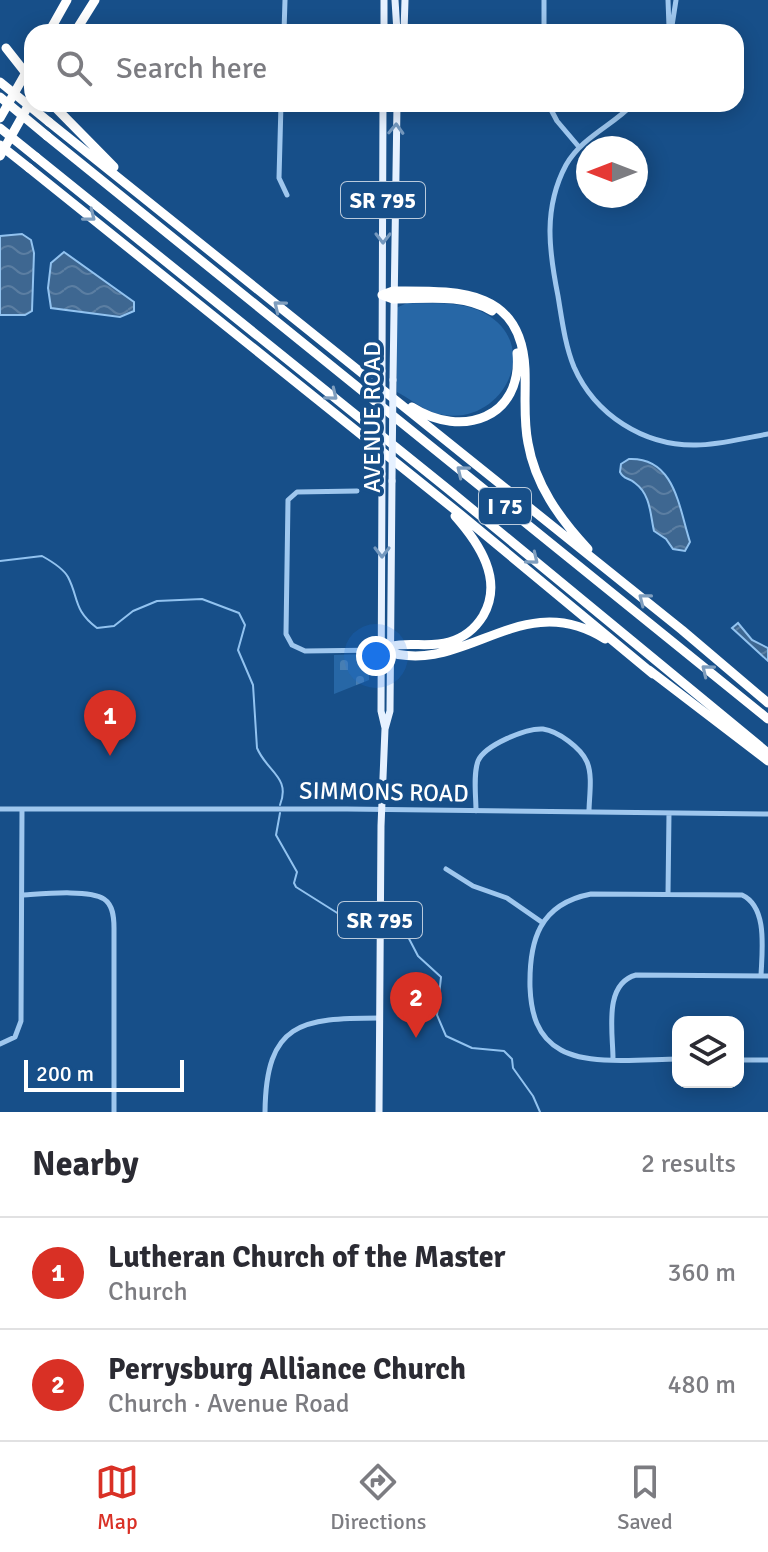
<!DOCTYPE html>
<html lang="en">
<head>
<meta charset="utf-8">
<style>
  :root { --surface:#fff; --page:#f2f2f3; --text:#2b2b33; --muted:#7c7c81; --line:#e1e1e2; --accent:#d93025 }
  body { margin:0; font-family:Signika,sans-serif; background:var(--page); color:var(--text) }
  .controls { position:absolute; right:24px; bottom:24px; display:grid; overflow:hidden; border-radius:16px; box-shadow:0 4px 20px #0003 }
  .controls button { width:72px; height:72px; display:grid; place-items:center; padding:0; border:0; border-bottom:2px solid var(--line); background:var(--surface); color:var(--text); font:40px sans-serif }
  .compass { position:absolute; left:576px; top:136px; width:72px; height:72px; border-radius:50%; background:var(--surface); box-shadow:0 4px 20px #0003; rotate:270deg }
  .scale { position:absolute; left:24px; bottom:20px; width:160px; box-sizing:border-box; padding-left:8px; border:4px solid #fff; border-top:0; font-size:22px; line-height:28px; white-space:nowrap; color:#fff; -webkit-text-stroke:6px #174f89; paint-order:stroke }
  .you { position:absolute; left:376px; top:656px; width:28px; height:28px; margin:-20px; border:6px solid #fff; border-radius:50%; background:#1a73e8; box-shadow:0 0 0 12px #1a73e833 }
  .badge { display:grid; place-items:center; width:52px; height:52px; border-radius:50%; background:var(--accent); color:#fff; font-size:26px; font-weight:700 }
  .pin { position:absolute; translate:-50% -66px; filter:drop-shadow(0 2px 4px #0008) }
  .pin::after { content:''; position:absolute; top:42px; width:28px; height:24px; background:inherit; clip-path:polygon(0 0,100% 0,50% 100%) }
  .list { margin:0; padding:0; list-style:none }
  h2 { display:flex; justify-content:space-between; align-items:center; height:104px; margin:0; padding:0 32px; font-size:34px }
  h2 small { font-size:26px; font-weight:400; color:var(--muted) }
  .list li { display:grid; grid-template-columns:52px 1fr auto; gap:24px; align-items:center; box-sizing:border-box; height:112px; padding:0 32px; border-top:2px solid var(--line) }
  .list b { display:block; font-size:30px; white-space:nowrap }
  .list p { margin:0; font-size:26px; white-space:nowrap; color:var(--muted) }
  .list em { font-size:26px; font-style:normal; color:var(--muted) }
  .icon { flex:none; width:44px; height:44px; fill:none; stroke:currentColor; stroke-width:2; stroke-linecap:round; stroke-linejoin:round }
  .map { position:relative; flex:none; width:768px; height:1112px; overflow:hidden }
  .search { position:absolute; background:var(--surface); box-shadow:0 4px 20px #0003; left:24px; right:24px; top:24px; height:88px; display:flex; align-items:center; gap:20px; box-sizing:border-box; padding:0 28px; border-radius:24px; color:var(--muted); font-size:30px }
  .sheet { height:328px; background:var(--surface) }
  nav { display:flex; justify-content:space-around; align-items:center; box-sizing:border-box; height:112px; border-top:2px solid var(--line); background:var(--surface); font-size:22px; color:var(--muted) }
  nav a { display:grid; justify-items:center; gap:4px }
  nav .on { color:var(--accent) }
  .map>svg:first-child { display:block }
</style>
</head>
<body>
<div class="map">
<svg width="768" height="1112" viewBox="0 0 768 1112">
  <defs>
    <pattern id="cemetery-stones" width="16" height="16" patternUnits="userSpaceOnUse" patternTransform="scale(2)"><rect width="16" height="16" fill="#2767a6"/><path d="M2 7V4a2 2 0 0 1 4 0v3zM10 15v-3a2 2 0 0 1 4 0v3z" fill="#477eb3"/></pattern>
    <pattern id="water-waves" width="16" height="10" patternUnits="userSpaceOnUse" patternTransform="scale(2)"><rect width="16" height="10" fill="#3e6791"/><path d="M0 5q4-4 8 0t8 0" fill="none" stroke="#5b7ea2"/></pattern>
  </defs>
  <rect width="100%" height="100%" fill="#174f89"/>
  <path fill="#2767a6" d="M407,303C433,304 463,300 486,314C545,348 499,432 435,413C422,409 409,398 397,392L396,308Z"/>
  <path fill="url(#cemetery-stones)" d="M369,654V680L334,694V655Z"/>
  <path fill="url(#water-waves)" stroke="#92c3f0" stroke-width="2" d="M22,234L31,240L34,253L32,311L25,315H0V236Z
    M64,252L134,302V311L120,317L51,308L48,288L51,263Z
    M629,459C675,457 679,508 690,542L685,551L673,549L666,539L654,531C650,514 651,495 635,483C628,477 624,480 620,472L621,464Z
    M738,623L752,640L768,648V661L732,628Z"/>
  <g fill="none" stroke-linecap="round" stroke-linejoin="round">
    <path stroke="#92c3f0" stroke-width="2" d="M0,561L42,556C51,561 63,568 68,577C79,598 73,610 97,628L114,626L133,611L157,601L202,599L239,613L245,625L238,650L253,685L257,748C267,772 291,777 280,805
      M280,813L276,835L297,872L294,883L296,887L350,921L371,927
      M387,927L404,929L418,956L441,977L437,1015L446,1036L472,1048L504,1051L512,1059L513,1068L533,1096L540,1112"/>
    <path stroke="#9fc7ee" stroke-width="5" d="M668,0L669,27
      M284,32L285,0
      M544,32V0
      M671,32L676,0
      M281,104L279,178L287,195
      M548,104L557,121L579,147
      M633,104C612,126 582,137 566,165C543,208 549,251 558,296C562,320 565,345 574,367C595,415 644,446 696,445C720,445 744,438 768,434
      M357,491L297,492L288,500L286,634L292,645L305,651L382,650
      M0,809H347L768,814
      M476,811C476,796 473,775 478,761C485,745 526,728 543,729C558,731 581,748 587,762C593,776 589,797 589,812
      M446,869L473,886L507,898L543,923
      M668,894L669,813
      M22,895C40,894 89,889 104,899C113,905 114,917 114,928V1112
      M0,1044L15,1037L21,1021L22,809
      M613,1059C613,1032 603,984 636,975L768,976
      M678,1059C646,1059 589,1066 561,1050C537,1037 531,1013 530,987C529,941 539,904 591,894L742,895C768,907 762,950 761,976
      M738,1060H768
      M265,1112C266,1022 301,1018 380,1018"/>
    <path stroke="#e6f1ff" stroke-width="7" d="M395,0L397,32
      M384,32V0
      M404,32L405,0
      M382,371L383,104
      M393,380L397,104
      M382,474L381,711L385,728
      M379,1112L381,826L385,729L390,711L392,481"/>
    <path stroke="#fff" stroke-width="9" d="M49,32L67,0
      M75,32L95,0
      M52,104L114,167
      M0,118L32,62
      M49,122L682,630L768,703
      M47,136L768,719
      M0,156L32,99
      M36,157L449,490L768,753
      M29,168L460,514L653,674
      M382,295L393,291C456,291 521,287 525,369C526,394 523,419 528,443C535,484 559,518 588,549
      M382,295L393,299C425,299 463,293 492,311
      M412,407C462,439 523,418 517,353
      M382,650C463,680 519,585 605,639
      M382,650C402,639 427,649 449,642C463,638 475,629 483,616C504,580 479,543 455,516
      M649,670L768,761"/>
    <path stroke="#e6f1ff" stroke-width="7" d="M382,474V371
      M392,481L393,380"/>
    <path stroke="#fff" stroke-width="9" d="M6,48L32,81
      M0,82L49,122
      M0,97L47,136
      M0,128L36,157
      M0,145L29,168"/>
  </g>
  <defs><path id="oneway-chevron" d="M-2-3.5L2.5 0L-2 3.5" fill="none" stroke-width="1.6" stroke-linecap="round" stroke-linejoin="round" transform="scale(2)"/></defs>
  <g stroke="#7498be">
    <use href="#oneway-chevron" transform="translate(396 129) rotate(-88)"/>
    <use href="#oneway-chevron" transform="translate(383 238) rotate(90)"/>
    <use href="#oneway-chevron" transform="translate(382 552) rotate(90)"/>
  </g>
  <g stroke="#7f9ebe">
    <use href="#oneway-chevron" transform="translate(90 216) rotate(38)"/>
    <use href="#oneway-chevron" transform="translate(279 306) rotate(-141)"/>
    <use href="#oneway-chevron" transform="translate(332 395) rotate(39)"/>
    <use href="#oneway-chevron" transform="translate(462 471) rotate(-141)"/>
    <use href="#oneway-chevron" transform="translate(533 559) rotate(39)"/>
    <use href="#oneway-chevron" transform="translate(644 599) rotate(-142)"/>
    <use href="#oneway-chevron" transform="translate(707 670) rotate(-141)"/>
  </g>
  <g text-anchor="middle" stroke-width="8" stroke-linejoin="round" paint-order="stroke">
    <g fill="#174f89" stroke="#b9cadc" stroke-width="2">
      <rect x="341" y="182" width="84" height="36" rx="6"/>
      <rect x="479" y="488" width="52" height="36" rx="6"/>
      <rect x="338" y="902" width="84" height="36" rx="6"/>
    </g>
    <g font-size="22" font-weight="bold" fill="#fff">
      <text x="383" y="208">SR 795</text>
      <text x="505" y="514">I 75</text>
      <text x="380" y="928">SR 795</text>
    </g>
    <g font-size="24" fill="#fff" stroke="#174f89">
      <text transform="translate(372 417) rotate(-90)" y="8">AVENUE ROAD</text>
      <text transform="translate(384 792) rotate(1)" y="8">SIMMONS ROAD</text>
    </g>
  </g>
</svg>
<div class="controls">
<button><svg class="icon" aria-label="layers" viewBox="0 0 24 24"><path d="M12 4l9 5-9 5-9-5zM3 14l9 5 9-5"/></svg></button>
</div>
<svg class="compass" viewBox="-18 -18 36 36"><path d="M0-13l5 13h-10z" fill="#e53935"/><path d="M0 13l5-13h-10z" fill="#7c7c81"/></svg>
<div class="scale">200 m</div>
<div class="you"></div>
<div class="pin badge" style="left:110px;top:756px">1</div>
<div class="pin badge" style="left:416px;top:1038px">2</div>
<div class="search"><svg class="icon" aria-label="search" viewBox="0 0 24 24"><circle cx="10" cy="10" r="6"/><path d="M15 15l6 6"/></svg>Search here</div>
</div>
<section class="sheet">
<h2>Nearby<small>2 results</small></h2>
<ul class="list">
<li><span class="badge">1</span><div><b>Lutheran Church of the Master</b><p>Church</p></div><em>360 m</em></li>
<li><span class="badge">2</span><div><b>Perrysburg Alliance Church</b><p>Church · Avenue Road</p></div><em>480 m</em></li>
</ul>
</section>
<nav>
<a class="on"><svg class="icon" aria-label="map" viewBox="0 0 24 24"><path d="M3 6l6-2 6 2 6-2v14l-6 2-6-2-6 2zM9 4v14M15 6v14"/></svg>Map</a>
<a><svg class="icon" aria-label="directions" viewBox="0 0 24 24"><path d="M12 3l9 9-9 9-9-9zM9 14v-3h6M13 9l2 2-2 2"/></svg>Directions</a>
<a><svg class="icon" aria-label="saved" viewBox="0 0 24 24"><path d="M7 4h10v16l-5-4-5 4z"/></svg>Saved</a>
</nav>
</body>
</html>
